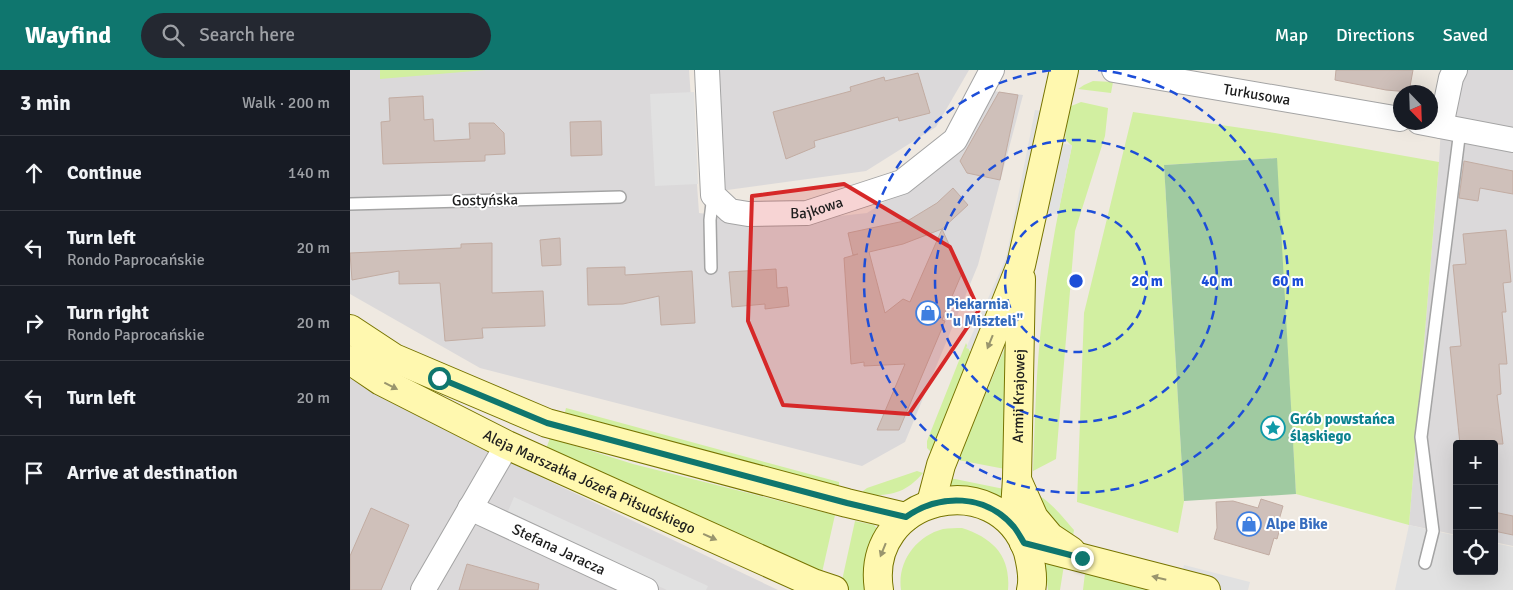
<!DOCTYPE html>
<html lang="en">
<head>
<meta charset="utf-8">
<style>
  :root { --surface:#171b24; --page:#242831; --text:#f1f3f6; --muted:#9ea1a6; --line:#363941; --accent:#0f766e }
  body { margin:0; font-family:Signika,sans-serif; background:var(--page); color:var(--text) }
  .controls { position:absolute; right:15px; bottom:15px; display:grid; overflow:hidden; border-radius:5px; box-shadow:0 5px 20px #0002 }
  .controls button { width:45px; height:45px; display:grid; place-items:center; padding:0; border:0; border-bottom:1px solid var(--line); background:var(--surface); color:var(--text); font:25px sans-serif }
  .compass { position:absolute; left:1043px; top:15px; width:45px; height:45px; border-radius:50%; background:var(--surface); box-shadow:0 5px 20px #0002; rotate:157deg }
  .stop { position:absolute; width:15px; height:15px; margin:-11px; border:4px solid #0f766e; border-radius:50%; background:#fff }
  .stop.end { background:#0f766e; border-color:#fff; box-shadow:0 1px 5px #0008 }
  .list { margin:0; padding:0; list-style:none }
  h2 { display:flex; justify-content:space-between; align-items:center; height:65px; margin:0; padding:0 20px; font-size:21px }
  h2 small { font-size:16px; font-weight:400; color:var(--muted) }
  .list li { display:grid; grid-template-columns:32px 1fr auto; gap:15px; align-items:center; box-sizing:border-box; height:75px; padding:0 20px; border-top:1px solid var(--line) }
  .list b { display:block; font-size:19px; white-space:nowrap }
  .list p { margin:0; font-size:16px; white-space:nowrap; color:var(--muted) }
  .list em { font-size:16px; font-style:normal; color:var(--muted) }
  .icon { flex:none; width:28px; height:28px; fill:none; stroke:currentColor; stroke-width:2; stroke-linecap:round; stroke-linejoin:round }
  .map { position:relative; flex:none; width:1163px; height:520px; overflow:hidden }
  header { display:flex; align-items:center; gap:30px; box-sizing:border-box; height:70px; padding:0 25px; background:var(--accent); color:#fff }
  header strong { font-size:24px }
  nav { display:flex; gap:28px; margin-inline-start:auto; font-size:18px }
  .search { width:350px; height:45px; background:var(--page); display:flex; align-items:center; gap:12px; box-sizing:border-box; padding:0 18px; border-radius:28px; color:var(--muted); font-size:19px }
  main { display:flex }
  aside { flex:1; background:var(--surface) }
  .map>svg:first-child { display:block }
</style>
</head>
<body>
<header>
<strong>Wayfind</strong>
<div class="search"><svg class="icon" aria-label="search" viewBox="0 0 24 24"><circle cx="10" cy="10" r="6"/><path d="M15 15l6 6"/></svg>Search here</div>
<nav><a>Map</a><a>Directions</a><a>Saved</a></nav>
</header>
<main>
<aside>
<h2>3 min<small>Walk · 200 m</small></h2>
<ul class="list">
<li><svg class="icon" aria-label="ahead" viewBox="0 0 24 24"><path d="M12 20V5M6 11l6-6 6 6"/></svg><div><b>Continue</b></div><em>140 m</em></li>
<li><svg class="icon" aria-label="left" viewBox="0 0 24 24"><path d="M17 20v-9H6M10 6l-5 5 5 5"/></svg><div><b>Turn left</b><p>Rondo Paprocańskie</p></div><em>20 m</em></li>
<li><svg class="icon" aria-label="right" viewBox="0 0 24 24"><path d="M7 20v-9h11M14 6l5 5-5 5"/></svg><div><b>Turn right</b><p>Rondo Paprocańskie</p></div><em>20 m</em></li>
<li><svg class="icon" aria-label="left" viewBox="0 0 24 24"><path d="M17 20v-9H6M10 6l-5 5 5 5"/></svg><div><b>Turn left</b></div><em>20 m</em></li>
<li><svg class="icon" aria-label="arrive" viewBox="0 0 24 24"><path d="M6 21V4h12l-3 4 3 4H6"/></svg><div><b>Arrive at destination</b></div></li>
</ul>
</aside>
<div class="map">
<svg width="1163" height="520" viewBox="0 0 1163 520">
  <rect width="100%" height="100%" fill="#efe9e1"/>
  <path fill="#dbd9da" d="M0,0H339L349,143L426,153L517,143L592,95L643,21L673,25L628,195L555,372L512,396L130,298L0,224Z
    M365,0H619L586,57L516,101L370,121Z
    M1094,0H1163V476L1144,472V374H1107V465L1059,455L1089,92Z
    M0,304L85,354L132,379L428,520H0Z"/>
  <path fill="#d2efa1" d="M30,0H136L30,9Z
    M743,11L763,12L761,23L728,19L734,15Z
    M731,32L758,38L755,66L725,161L706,389L683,401C685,350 686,299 692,249C698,190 710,133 722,76L715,69L719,37Z
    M783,42L925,63L1089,92L1059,455L946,424L926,88L814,95L834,431L828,463L727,432L734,243Z
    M616,273L621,284L581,382L577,378V371Z
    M654,280L658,281L655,399L608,390Z
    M216,338L489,412V421L214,346Z
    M200,368L283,394L485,445L471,507L196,379Z
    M567,401L573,403C555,424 540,426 513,425V421L517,418Z
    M600,408L654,419V432L598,424Z
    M682,423C697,426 714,449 724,460L723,466L712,464Z
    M505,451L524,455L527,458L528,465L518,489L514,507V520H499L491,515Z
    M612,458C643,468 661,486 658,520H551C547,492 566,466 593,459C599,458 606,458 612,458Z
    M701,492L714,495L710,520H698L695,494Z
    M735,503L797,520H733Z"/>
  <path fill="#a0caa1" d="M927,88L946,424L834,431L814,95Z"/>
  <path fill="#e1e1e1" d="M344,22L348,114L305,116L300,24Z
    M685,40L708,43L701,72L722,75L708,144L685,143L635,284L616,278L656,188Z
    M164,427L358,516L356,520H317L156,446Z
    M1059,455L1107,466V501H1144V473L1163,477V520H1045Z
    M834,495L900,512L898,520H856L830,513Z"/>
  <path fill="#cfc0ba" stroke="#c2aca2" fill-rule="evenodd" d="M986,0H1063L1059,22L1036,20L985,10Z
    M568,3L580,43L549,51L548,47L464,71L465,77L436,89L423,42L501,21L500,17L534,7L535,11Z
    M649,22L668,25L650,110L617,103L610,91Z
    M73,26L74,50L83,49L84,71L120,69L119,53H144L154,63L155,84L135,85V91L33,94L31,52L40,51L39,28Z
    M251,51L252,85L221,86L220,52Z
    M1114,91L1163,101V124L1130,118L1128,131L1109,128Z
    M603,118L618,135L592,159L612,203L592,250L595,251L549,360H527L555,294L514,296V292L501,294L494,188L508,184L503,185L498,163L559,150L587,133ZM592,159L560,232L553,229L535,243L519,182L553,174Z
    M1156,160L1161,212L1153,213L1156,242H1152L1157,294H1149L1151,324L1147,325L1153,374H1110L1100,277L1111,276L1103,195L1116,194L1113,164Z
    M210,168L211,195L192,196L190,170Z
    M142,173V223L193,221L195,256L132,258L133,268L95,271L90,213L49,214V201L2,210L0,183L111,178V174Z
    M275,197V205L342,201L345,253L311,255L309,226L273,234L238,235L237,198Z
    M426,199L427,218L437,217L439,236L415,239V234L382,237L379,202Z
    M911,429L933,436L929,450L932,451L927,469L924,468L919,485L864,469L867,458L866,432L883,431L908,438Z
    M21,438L59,455L31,520H0V486Z
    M1144,442L1163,446V465L1144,461Z
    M117,494L189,514L188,520H109Z"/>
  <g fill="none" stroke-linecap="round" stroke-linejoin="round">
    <g stroke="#a4a4a4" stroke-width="14">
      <path id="lane" d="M0,134L270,127
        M361,198L360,150L363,125
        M1075,493L1083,461L1071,367L1110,60"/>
    </g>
    <g stroke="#a4a4a4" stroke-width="26">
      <g id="street">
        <path id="s1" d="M357,0L363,125L380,141L398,144L457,143L552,112L605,70L642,0"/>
        <path id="s2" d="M764,0L1050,49"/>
        <path d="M1069,52L1163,70"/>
        <path d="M1091,56L1101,8L1105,0"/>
        <path id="s3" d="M120,438L296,520"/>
        <path d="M73,520L157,375"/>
      </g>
    </g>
    <g stroke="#777400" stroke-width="30">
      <g id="secondary">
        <path d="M0,259L44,288L197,353L497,433L556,447"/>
        <path id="s4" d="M0,290L31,311L157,375L463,513L484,520"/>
        <path d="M668,412L684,448L700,467L721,481"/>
        <path d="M581,433L591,395L671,195L714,0"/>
        <path id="s5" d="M664,456L667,408L671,209"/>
        <path d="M674,473L856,520"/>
        <path d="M529,520C514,426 648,394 678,482C681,494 684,508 681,520"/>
      </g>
    </g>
    <use href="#lane" stroke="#fff" stroke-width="11"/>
    <use href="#street" stroke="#fff" stroke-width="24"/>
    <use href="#secondary" stroke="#fff8af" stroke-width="28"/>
  </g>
  <defs><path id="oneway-solid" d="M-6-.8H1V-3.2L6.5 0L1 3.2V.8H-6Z" transform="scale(1.25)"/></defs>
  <g fill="#99956d">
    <use href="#oneway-solid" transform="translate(640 272) rotate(112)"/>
    <use href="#oneway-solid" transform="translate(41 316) rotate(27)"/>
    <use href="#oneway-solid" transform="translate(360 467) rotate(24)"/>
    <use href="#oneway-solid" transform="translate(533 480) rotate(112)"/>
    <use href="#oneway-solid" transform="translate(809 508) rotate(-166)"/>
  </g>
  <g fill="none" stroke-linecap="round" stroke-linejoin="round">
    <path stroke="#0f766e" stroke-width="6" d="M89,308L197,353L497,433L556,447C590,423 636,424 664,457C668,462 671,468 674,473L732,488"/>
  </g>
  <path fill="#d62828" fill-opacity="0.2" stroke="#d62828" stroke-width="4" stroke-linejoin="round" d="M494,114L600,177L629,240L559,344L433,335L398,251L402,126Z"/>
  <g fill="none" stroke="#1d4ed8" stroke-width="2.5" stroke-dasharray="9 6">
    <circle cx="726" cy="211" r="71"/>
    <circle cx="726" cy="211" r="141"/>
    <path d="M748 0A212 212 0 1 1 704 0"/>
  </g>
  <defs>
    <g id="shop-ring" transform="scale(1.25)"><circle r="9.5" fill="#fff" stroke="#3f7fe0" stroke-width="1.5"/><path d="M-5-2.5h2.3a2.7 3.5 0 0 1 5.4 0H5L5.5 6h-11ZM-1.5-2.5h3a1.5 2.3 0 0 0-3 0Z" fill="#3f7fe0"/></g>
    <g id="sight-ring" transform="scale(1.25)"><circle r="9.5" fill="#fff" stroke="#0f9aa8" stroke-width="1.5"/><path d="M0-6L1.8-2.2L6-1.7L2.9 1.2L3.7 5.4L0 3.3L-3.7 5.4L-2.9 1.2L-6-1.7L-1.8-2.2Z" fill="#0f9aa8"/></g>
  </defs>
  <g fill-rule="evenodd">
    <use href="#shop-ring" x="578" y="243"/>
    <use href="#sight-ring" x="923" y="358"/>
    <use href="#shop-ring" x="899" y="454"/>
  </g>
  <g text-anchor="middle" stroke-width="4" stroke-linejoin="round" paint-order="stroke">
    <g font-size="15" fill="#1d1d1d" stroke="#fff">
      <text dy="5" stroke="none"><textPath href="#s2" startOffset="145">Turkusowa</textPath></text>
      <text transform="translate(135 130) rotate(-1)" y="5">Gostyńska</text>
      <text dy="5" stroke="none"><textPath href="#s1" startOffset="236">Bajkowa</textPath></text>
      <text dy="5" stroke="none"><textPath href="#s5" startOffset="130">Armii Krajowej</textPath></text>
      <text dy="5" stroke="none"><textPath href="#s4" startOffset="269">Aleja Marszałka Józefa Piłsudskiego</textPath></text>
      <text dy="5" stroke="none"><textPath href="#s3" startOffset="98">Stefana Jaracza</textPath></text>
    </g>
    <g font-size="15" font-weight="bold" fill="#366cbe" stroke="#fff" text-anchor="start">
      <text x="596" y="239">Piekarnia<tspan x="596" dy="17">"u Miszteli"</tspan></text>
      <text x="916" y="459">Alpe Bike</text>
    </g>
    <g font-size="15" font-weight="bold" fill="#0d838f" stroke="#fff" text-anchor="start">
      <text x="940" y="354">Grób powstańca<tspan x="940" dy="17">śląskiego</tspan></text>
    </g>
  </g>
  <circle cx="726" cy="211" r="8" fill="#1d4ed8" stroke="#fff" stroke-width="2.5"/>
  <g font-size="15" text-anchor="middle" font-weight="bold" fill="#1d4ed8" stroke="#fff" stroke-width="4" stroke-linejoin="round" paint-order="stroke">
    <text x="797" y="216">20 m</text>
    <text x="867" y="216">40 m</text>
    <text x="938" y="216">60 m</text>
  </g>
</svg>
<div class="controls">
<button>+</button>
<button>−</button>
<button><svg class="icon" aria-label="locate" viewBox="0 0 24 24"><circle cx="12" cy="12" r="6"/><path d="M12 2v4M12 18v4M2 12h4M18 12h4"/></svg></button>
</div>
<svg class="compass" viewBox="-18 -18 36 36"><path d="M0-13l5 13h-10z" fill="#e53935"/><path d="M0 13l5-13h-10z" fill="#9ea1a6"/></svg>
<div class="stop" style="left:89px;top:308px"></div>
<div class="stop end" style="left:732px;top:488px"></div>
</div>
</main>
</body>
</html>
